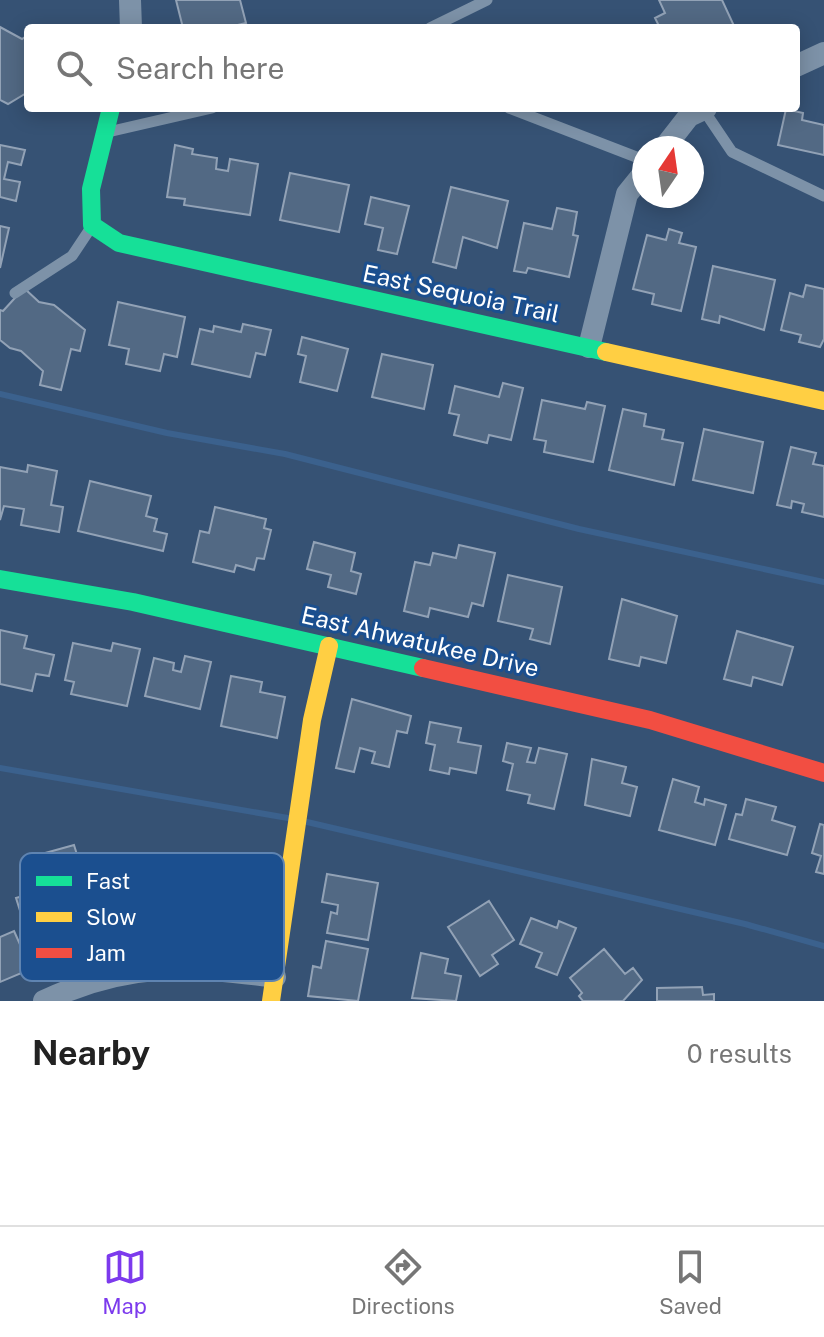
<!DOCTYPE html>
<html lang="en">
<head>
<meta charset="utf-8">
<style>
  :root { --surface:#fff; --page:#f2f2f2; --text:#222; --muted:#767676; --line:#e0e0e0; --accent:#7c3aed }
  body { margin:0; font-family:"Public Sans",sans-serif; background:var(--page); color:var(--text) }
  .compass { position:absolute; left:632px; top:136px; width:72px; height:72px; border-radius:50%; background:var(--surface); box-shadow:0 4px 20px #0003; rotate:13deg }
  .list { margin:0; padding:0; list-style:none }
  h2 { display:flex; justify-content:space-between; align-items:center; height:104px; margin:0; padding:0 32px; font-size:34px }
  h2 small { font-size:26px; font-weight:400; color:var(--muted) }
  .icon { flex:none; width:44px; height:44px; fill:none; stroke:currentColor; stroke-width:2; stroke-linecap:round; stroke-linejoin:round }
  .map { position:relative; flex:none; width:824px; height:1001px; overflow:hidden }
  .search { position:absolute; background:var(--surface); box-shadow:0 4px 20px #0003; left:24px; right:24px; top:24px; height:88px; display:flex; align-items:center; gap:20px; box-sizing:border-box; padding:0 28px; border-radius:8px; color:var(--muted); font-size:30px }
  .sheet { height:224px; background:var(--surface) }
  nav { display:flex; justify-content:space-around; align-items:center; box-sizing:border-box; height:112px; border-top:2px solid var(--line); background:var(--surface); font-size:22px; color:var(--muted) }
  nav a { display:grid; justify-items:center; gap:4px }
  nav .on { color:var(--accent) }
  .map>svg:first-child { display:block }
</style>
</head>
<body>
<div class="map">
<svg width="824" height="1001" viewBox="0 0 824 1001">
  <rect width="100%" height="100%" fill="#365274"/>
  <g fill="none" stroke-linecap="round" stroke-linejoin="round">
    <path stroke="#3b618d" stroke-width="6" d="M0,394L167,433L285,454L579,529L824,582
      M0,768L288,818
      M307,822L745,924L824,946"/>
  </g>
  <path fill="#526984" stroke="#92a2b6" stroke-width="2" d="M176,0H240L246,23L225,28H183Z
    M659,0H722L735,28H660L655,18L665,13Z
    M0,27L22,39L28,35V92L8,104L0,100Z
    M786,109L803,113L802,120L824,125V155L778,145Z
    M0,145L25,150L21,165L8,162L4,179L20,182L16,201L0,197Z
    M175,145L193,149L192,154L217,158L216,169L228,171L230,159L258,164L250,215L184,205L185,199L167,197Z
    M290,173L349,185L339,232L280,220Z
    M451,187L508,201L497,248L463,237L456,268L433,262Z
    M371,197L409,206L397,254L378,250L383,228L365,224Z
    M557,208L577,212L573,235L578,236L569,277L528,268L526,273L514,271L524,223L552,229Z
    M0,226L9,228L0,268Z
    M669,229L682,233L679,243L696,247L681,311L652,304L654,294L633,289L647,235L666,240Z
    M713,266L775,280L764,330L720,316L719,323L702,319Z
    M806,285L824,289V339L820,347L799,342L801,335L781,330L790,293L803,297Z
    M24,288L39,302L54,305L85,330L80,351L71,349L61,390L40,385L43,371L21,351L10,348L0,340V310L3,311Z
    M118,302L185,317L177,357L164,354L160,371L126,364L129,349L109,345Z
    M243,324L271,330L265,355L256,353L250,377L192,364L200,329L213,332L214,326L241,332Z
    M302,337L348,349L337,391L300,382L306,356L298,354Z
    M382,354L433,365L424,409L372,397Z
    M503,383L523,388L511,440L489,435L487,443L454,435L459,415L449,413L455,386L499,397Z
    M542,400L585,409L587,402L605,406L593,462L544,452L546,441L534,439Z
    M623,409L646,414L644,426L664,430L662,439L683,443L674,485L609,470Z
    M704,429L763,442L753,493L693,480Z
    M791,447L816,453L813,464L824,466V517L802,512L804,504L792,501L791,508L777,505Z
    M28,465L57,471L51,505L63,507L59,532L21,525L24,509L4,506L0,520V467L27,472Z
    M90,481L151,496L146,516L157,519L154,531L167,534L163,551L78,531Z
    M215,507L266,519L264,528L271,530L264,559L257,558L254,570L236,565L234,572L193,562L200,531L209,533Z
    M314,542L355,553L351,571L361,574L356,594L328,587L331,575L307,569Z
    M459,545L495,553L483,606L472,603L468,617L430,608L428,617L404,611L415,562L430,565L433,553L456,558Z
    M508,575L562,587L550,644L530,639L533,629L498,621Z
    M622,599L677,616L666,663L641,657L639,666L609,659Z
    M0,630L27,636L24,648L54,655L49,676L36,674L32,691L0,684Z
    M737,631L793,647L782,685L753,677L751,686L724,679Z
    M73,643L111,651L113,643L140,649L127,706L71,694L74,682L65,680Z
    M185,656L211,662L200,709L145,696L154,658L174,663L173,670L181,672Z
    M231,676L262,682L260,692L285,697L277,738L221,726Z
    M352,699L411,716L407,733L397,731L389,767L372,763L375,752L360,748L354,772L336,768Z
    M430,722L461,728L458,742L481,746L476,773L450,768L449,774L430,770L435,745L426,743Z
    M507,743L531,748L527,762L535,763L539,748L567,754L554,809L528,803L530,795L507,790L513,764L503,761Z
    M592,759L626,767L622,783L637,787L630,816L585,805Z
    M673,779L699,787L695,802L704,805L705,799L726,805L715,845L659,830Z
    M746,799L776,807L772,820L795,827L787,855L729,839L736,814L742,815Z
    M820,824L824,825V874L816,872L821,856L812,853Z
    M74,845L83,874L70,878L76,898L85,895L98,939L77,945L69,917L49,923L51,930L28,936L16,898L48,889L38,855Z
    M327,874L378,883L368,940L327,933L331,912L337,914L338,905L322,902Z
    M489,901L514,940L492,955L498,964L480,976L448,927Z
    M531,918L557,928L559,921L576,928L557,975L536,967L542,953L520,944Z
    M14,931L31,969L0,982V937Z
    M326,941L368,949L358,1001L308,996L313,966L321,968Z
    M604,949L625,974L633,968L642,980L623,1001H583L579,996L582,993L570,978Z
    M421,953L448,959L445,973L461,976L456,1001L412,998Z
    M702,987L703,995L714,994V1001H657V988Z"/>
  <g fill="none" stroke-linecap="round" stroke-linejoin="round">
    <path stroke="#7d92a8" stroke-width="11" d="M430,28L487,0
      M509,108L644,160
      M703,109L732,152L824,196
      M108,132L212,108
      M15,293L72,256L90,229"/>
    <path stroke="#7d92a8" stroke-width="22" d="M130,0L131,28
      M796,66L824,53
      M664,148L689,116L706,108
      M589,347L627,194L644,173
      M44,1001C126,962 188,965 275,977"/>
    <path stroke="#16e098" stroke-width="18" d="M111,108L91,189L92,225L119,243L606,352
      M0,579L133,602L423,668"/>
    <path stroke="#ffcf43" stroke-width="18" d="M606,352L824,401
      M271,1001L312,720L329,646"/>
    <path stroke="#f24e42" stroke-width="18" d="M423,668L650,720L824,773"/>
  </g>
  <g text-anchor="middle" stroke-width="6" stroke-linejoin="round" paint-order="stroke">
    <g font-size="24" fill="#fff" stroke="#1b4f8f">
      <text transform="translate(461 294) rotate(12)" y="8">East Sequoia Trail</text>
      <text transform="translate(420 642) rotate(13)" y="8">East Ahwatukee Drive</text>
    </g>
  </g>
  <rect x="20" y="853" width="264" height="128" rx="12" fill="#1b4f8f" stroke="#5f84b1" stroke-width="2"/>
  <rect x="36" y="876" width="36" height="10" fill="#16e098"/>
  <rect x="36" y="912" width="36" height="10" fill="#ffcf43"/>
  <rect x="36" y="948" width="36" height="10" fill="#f24e42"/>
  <g font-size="22" fill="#fff">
    <text x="86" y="889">Fast</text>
    <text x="86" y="925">Slow</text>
    <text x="86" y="961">Jam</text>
  </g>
</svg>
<svg class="compass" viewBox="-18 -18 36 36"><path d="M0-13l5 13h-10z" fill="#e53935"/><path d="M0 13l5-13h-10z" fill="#767676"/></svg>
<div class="search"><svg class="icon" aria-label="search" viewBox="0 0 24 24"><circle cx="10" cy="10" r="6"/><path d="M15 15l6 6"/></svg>Search here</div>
</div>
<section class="sheet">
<h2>Nearby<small>0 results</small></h2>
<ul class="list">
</ul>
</section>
<nav>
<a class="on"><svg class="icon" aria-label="map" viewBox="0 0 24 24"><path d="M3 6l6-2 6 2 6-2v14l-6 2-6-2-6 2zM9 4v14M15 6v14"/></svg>Map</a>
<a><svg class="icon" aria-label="directions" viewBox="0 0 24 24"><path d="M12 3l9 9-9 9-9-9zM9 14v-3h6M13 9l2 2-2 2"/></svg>Directions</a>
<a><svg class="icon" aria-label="saved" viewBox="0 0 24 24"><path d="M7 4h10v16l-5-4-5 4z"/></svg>Saved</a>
</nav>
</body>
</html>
